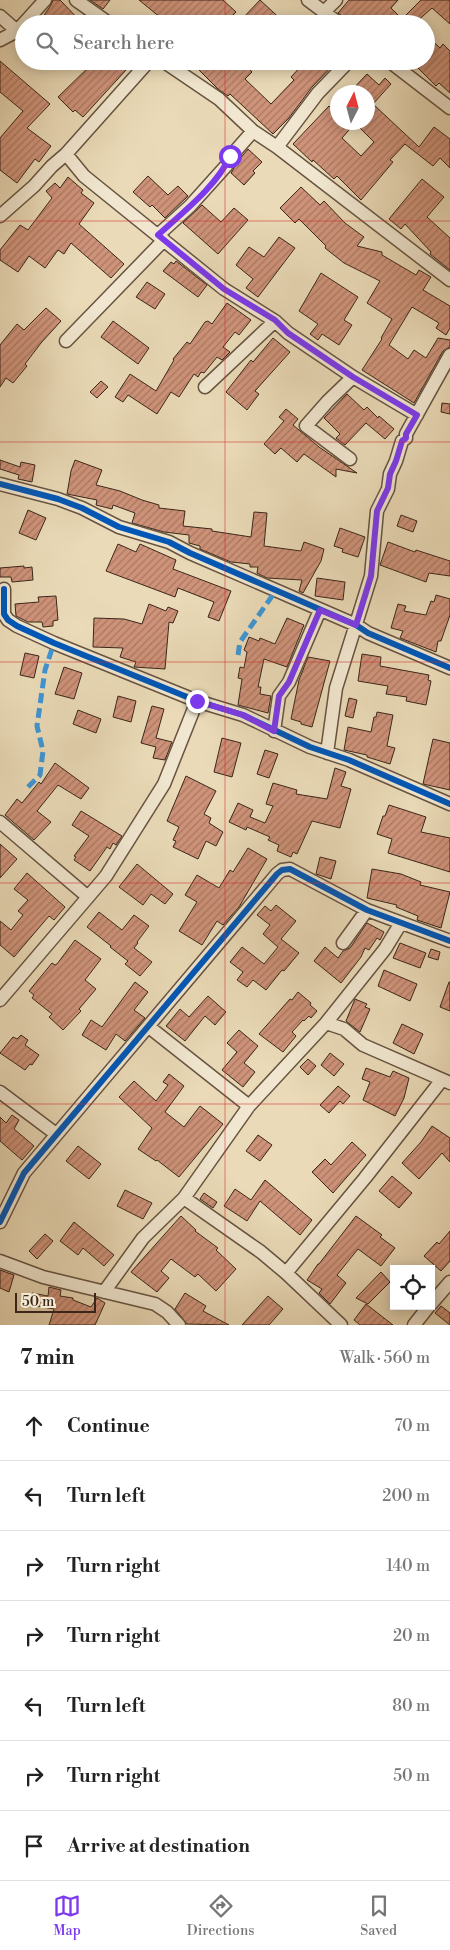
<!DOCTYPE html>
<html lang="en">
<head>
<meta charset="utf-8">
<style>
  :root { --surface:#fff; --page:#f2f2f2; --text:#222; --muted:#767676; --line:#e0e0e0; --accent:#7c3aed }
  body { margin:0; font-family:"Libre Bodoni",serif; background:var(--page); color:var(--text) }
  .controls { position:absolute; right:15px; bottom:15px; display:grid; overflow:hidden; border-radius:0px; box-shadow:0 2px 12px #0003 }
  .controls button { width:45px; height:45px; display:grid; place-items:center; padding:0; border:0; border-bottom:1px solid var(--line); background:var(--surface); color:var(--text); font:25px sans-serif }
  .compass { position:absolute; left:330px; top:85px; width:45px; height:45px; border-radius:50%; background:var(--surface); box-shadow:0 2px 12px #0003; rotate:6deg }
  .scale { position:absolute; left:15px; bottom:12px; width:81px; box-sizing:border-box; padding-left:5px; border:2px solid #3b2619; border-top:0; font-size:14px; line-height:18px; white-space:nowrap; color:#3b2619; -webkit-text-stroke:4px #f1e7d0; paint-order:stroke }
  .stop { position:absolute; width:15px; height:15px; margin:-11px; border:4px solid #7c3aed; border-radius:50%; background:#fff }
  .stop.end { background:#7c3aed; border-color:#fff; box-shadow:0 1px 5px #0008 }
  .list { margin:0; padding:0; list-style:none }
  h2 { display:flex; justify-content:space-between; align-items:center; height:65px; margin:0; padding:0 20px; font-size:21px }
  h2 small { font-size:16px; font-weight:400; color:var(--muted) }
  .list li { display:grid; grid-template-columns:32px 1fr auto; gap:15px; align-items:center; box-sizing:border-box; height:70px; padding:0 20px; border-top:1px solid var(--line) }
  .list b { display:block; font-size:19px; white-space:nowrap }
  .list em { font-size:16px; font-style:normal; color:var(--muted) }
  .icon { flex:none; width:28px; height:28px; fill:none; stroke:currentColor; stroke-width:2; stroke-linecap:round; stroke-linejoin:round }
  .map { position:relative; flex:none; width:450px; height:1325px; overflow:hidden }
  .search { position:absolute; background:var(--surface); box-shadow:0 2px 12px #0003; left:15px; right:15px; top:15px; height:55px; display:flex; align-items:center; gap:12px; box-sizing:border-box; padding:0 18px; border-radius:28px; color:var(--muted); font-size:19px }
  .sheet { height:555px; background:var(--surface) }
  nav { display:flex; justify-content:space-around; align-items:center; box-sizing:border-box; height:70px; border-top:1px solid var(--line); background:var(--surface); font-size:14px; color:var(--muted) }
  nav a { display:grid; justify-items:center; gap:2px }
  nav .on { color:var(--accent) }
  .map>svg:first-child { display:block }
</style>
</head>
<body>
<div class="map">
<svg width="450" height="1325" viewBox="0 0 450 1325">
  <defs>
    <pattern id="building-hatch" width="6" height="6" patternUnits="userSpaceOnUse" patternTransform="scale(1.25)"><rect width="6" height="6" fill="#cf937a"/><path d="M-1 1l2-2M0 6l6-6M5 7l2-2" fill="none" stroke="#a97863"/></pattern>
  </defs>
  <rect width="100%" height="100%" fill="#eadab7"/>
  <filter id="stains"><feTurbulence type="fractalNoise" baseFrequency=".004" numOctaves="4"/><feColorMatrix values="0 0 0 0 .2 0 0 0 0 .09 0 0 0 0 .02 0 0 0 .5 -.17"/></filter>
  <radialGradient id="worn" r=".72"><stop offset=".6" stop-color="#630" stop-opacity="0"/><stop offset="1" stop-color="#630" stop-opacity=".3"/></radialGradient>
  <path fill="url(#building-hatch)" stroke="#3b2619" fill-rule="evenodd" d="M53,0H60L83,24H38L51,5Z
    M90,0H110L103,9Z
    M139,0H223L236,12L224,24H155L161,18Z
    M260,0L286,24H248L242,19Z
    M349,0H398L391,8L402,19L421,0H450V24L432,8L414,24H349L345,18L338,13Z
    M426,35L440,48L443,44L450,51V93L439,83L436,86L415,65L412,68L403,61H426Z
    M0,61L50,104L27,128L51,146L39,162L35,159L17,183L0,170V138L23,111L0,92Z
    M95,61H132L127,69L83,117L75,110L73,112L58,97Z
    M190,61H242L252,72L245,79L271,104L294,80L291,77L305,62L311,67L317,61H337L312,87L289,118L273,134L230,94L228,96L218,89Z
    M367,74L379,85L385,78L391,84L373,104L419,147L434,127L450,139V168L440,158L433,166L405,144L390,160L393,162L361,200L337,176L334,179L313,160L312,162L293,144L329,106L338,114V122H368V92H350ZM355,123L374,142L361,156L342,138Z
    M248,149L262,162L253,171L255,173L244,185L231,173L238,161Z
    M148,176L168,195L178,186L188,196L165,218L152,205L150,207L133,192Z
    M68,177L83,190L81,193L94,203L79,224L124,264L111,278L71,243L64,254L58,250L45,268L29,256L18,272L0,260V250L20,225L28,230L52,198L46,191L55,183L60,188Z
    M422,179L444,197L427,217L450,238V270L430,254L431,252L405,224L401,229L389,219Z
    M301,187L320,205L324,201L345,223L364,237L357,246L382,252V255L416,275L419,270L431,277L423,290L450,306V328L446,335L436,328L439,323L412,307L389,345L408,359L414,350L426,358L438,338L450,340V347L443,351L414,403L362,370L382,339L381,338L392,319L367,303L380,281L344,263L325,248L326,246L299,219L295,223L280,208Z
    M202,205L221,222L234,208L248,220L218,254L183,223Z
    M279,237L295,248L258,297L246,288L253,279L236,265L249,247L264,257Z
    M176,261L207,285L198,297L163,271L171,262L174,264Z
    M321,273L358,297L344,320L352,325L339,345L322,334L318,340L310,334L318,324L299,311Z
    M147,282L165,294L155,309L136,297Z
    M227,303L251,320L239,335L235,332L223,347L230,352L222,360L217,357L204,373L201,372L198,377L194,374L179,397L171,392L157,414L128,395L123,402L115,397L130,374L156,391L174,360L173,359L187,342L190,344L205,322L208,321L212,324Z
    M46,308L61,321L41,343L25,364L27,366L13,383L6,378L0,387V345L17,324L24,330Z
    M113,321L149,348L138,364L101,337Z
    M273,338L290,352L255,391L259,394L247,410L226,392L251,360L253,362Z
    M101,381L108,387L97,398L90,392Z
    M347,394L364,410L367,407L378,418L379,416L394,429L385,439L366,423L345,445L336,438L340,434L324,418Z
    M442,403L450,404V414L441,412Z
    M286,409L298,419L293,425L319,447L357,473L336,469V477L304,454L297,462L281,448L275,454L264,444L284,421L279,417Z
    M0,460L20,467L21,462L35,465L32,482L18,479L19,475L0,469Z
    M75,460L102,470L96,485L120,491L142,500L159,505V508L185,511L183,526L212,529V531L251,537L254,512L267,513L264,546L301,551L304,542L324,549L321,561L303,593L299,591L302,580L267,578L257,573L258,567H250V564L231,562L200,549V546L189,543V535L164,532L132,523L135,513L113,505L112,509L96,505L97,500L67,494L71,471Z
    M28,510L46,518L36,540L19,533Z
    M401,515L417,521L413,532L397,526Z
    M340,528L365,537L358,557L342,552L343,549L334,546Z
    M388,542L415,552L416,550L450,561V576L429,573L426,582L380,565Z
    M118,544L136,552L140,544L176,560L173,569L231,591L219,621L208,617L214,602L178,588L175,597L106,571Z
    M24,566V568L32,567L33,580L12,582L11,577H0V568Z
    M317,578L345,582L343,600L315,596Z
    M436,595L450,599V615L441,641H438L436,652L400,638L403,631L391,628L398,604L406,606L404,611L426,615L431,601L434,602Z
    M56,596L58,620L53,621V626L43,627L42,622H28L16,616L15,604L39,602L38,597Z
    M149,604L166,611L168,607L178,611L173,623L169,622L165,669L134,667L136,662L120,657L123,648L93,647L94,618L124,619L142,624Z
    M287,618L304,625L287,667L264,659L258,687H261L260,694L271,696L268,713L238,705L242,679L238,678L240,667L244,668L247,652L244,650L249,637L259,641L260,638L275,644Z
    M25,653L39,656L34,678L20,675Z
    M362,654L381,657L380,666L429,675L428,680L431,681L426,705L406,701L407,697L386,694L388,686L358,681Z
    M308,657L330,661L312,727L301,724V722L291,719L299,680Z
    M64,667L82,673L74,699L55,694Z
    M118,696L136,701L131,722L113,717Z
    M349,698L357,700L353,718L345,716Z
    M152,706L164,709L156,738L172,742L165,760L153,758L156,747L141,743Z
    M78,710L101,719L96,733L73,724Z
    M377,712L393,715L387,746L395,748L390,764L367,757V755L344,750L348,727L371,732L374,717H376Z
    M222,738L241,743L232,777L214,772Z
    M433,739L450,743V790L423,784Z
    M265,750L278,754L269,778L257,774Z
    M55,763L89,788L81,799L58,785L37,811L51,822L34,840L5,815L17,799L22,803L39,782L41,784Z
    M335,768L346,772L341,786L351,789L340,828L312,821L297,854L293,852L291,857L277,851L279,845L268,840L270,837L247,827L246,830L229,822L238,803L253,810L250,817L265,823L273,806L266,804L273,783L297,790L296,794L327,799Z
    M186,776L216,791L204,814L211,818L209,823L223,832L216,846L206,841L198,859L173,847L176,841L173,840L179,827L167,821Z
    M389,805L426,817L421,832L450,838V872L388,853L392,839L377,834L383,816H385Z
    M81,811L122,836L116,845L113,843L110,849L107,847L90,871L74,860L76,857L74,856L89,836L72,825Z
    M0,844L17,859L0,878Z
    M248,848L267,859L239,907L223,925L217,921L202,945L179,931L197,902L185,895L197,875L219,888L230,870L233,872Z
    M320,857L336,861L331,879L316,874Z
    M137,864L173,894L165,904L151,894L143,905L119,887Z
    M372,869L401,874L421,882L420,885L450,892L441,928L417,920L418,916L396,907L397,905L367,898Z
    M27,873L65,907L54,920L49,916L14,957L0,945V921L11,930L23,915L18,911L28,900L14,889Z
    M276,905L296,921L281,939L299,953L284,971L282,970L266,990L253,980L247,987L237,980L243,972L230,962L242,947L264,964L278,947L263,934L270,925L257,915L265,906L271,911Z
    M99,912L122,930L134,915L149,926L137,942L138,943L134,948L152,962L140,976L125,964L128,961L110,947L111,946L87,927Z
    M367,923L384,932L380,940L377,938L369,950L365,948L361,957L341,983L314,961L325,947L338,958L343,951L350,948Z
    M75,940L101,959L85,980L96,989L79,1009L81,1011L63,1030L49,1017L52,1014L32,998L34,995L29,991L52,963L55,965L57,964Z
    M400,943L426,953L420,968L393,958Z
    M431,949L440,952L438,960L428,957Z
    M384,970L417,984L410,1001L378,986Z
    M135,982L148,992L134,1010L145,1018L125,1041L116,1034L106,1050L82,1035L91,1020L102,1027Z
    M449,982H450V1011L440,1007Z
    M298,992L311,1003L310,1005L317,1011L311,1018L309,1016L304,1021L303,1020L292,1032L296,1036L283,1052L259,1034L290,999L292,1000Z
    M208,996L226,1012L215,1025L205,1016L185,1041L166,1026L180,1009L189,1017Z
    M355,999L367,1004L365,1007L370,1009L360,1032L346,1021Z
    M402,1024L423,1034L414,1054L393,1043Z
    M239,1030L258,1046L244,1063L255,1072L243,1087L222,1070L237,1052L227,1043Z
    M21,1035L28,1040L25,1045L39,1055L32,1065L30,1064L25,1070L0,1053L13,1037L17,1039Z
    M330,1053L344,1064L334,1076L321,1065Z
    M308,1059L316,1066L308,1075L300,1067Z
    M366,1068L390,1077L393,1071L409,1078L404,1098L395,1116L363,1100L370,1082L362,1079Z
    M169,1074L184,1086L165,1112L184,1127L200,1106L223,1124L179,1177L157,1160L156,1161L138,1149L152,1128L119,1097L134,1081L156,1101L168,1085L163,1082Z
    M338,1086L350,1096L343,1104L340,1101L329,1113L320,1105Z
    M12,1115L19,1120L14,1129L34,1146L22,1160L0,1141V1117L6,1123Z
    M432,1126L450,1138V1162L442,1153L419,1179L402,1163L421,1142Z
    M258,1135L272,1145L260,1161L246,1151Z
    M352,1142L366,1155L333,1193L312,1172L325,1159L331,1165Z
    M78,1146L101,1164L89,1179L66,1161Z
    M392,1176L412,1193L399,1208L379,1191Z
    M265,1180L312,1220L300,1235L260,1201L247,1221L224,1206L235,1189L251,1200Z
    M125,1190L152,1203L143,1219L117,1206Z
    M204,1193L217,1202L213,1208L200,1199Z
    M181,1216L196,1230L195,1231L218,1248L216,1250L236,1269L216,1291L198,1274L195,1277L171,1259L161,1271L169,1278L157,1292L131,1272Z
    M356,1216L382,1235L380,1237L395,1248L381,1266L358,1249L337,1275L346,1283L330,1304L319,1293L322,1289L307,1280L318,1264H319Z
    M74,1222L114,1255L104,1266L83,1248L78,1255L60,1241Z
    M450,1231V1261L441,1271L424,1256L437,1242L439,1244Z
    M45,1234L53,1241L37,1259L29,1251Z
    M0,1270L14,1275L9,1292L0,1288Z
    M381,1272L390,1282L368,1304L356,1298Z
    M49,1287L61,1290L60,1296L73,1298V1300L91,1307L97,1298L105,1303L95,1325H49L54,1309L31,1305L32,1293L48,1296Z
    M185,1293L206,1306L203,1311L229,1325L187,1324L175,1309Z
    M268,1296L283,1309L269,1325H242Z
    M366,1304L393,1325H360L354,1320Z
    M441,1306L450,1313V1325L435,1313Z"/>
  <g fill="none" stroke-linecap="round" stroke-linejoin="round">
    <g stroke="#675340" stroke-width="15">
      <path id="minor" d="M76,0L110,24
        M308,0L340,24
        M324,12L336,0
        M0,16L17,31
        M0,40L17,31L45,0
        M163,61L219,99L253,131L277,147L450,280
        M389,61L450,108
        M277,147L318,93L349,61
        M66,154L84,176L224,289L275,321L288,333L353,377L417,415
        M0,216L34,186L52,166L66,154L149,61
        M158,235L190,206L226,166L231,156L253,131
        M66,341L164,240
        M205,387L275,321
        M350,459L306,426L328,401L353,377
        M0,484L58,499L82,508L119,527L169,542L190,553L356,625L368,633L450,668
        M4,589V614L8,620L17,626L54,643L197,701L243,715L310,747L349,760L450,804
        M274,731L279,696L289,682L320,610
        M327,753L336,688L371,576L377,511L388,489L390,474L396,461L402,441L406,438V434L450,355
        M0,822L88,897
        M343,943L367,910
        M0,1000L106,876L164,784L197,701
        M326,1023L344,1029L363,1045L450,1083
        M149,1027L249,1106
        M0,1092L56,1134
        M184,1198L261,1252L286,1273L341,1325
        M0,1222L24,1173L277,874L282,870L290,869L367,910L450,941
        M0,1261L43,1277L155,1304L167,1312L179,1325
        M286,1273L365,1178L441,1081
        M104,1292L143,1238L184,1198L249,1106L326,1023L385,949L401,923
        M431,1304L450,1282
        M414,1325L429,1306"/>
    </g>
    <use href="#minor" stroke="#f1e7d0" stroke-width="12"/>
    <path stroke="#3e95d4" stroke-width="5" stroke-dasharray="10 5" stroke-linecap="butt" d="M238,655L240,642L277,589
      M28,787L40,775L43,751L37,726L45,670L54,643"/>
    <g stroke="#f1e7d0" stroke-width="9">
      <path id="cycleway" d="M0,484L58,499L82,508L119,527L169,542L190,553L356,625L368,633L450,668
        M4,589V614L8,620L17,626L54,643L197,701L243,715L310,747L349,760L450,804
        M0,1222L24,1173L277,874L282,870L290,869L367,910L450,941"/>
    </g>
    <use href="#cycleway" stroke="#0057b8" stroke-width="6"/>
  </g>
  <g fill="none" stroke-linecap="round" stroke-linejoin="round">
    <path stroke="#7c3aed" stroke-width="6" d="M197,701L243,715L274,731L279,696L289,682L320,610L356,625L371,576L377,511L388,488L390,474L396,461L402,441L406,438V434L417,415L353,377L288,333L275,320L224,289L158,235C181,214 218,185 230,156"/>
  </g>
  <path fill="none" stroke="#d62828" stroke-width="1" stroke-opacity="0.55" d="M225,0V24M225,61V1325M0,221H450M0,442H450M0,662H450M0,883H450M0,1104H450"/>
  <rect width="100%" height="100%" filter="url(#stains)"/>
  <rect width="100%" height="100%" fill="url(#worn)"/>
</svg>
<div class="controls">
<button><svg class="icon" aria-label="locate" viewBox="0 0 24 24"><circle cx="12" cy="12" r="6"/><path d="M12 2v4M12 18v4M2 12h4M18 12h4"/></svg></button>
</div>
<svg class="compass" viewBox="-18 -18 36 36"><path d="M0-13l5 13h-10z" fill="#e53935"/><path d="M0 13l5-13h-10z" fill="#767676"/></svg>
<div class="scale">50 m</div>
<div class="stop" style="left:230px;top:156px"></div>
<div class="stop end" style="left:197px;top:701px"></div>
<div class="search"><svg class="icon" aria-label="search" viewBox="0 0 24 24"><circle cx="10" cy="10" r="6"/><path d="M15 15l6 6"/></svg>Search here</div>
</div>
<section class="sheet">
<h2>7 min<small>Walk · 560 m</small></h2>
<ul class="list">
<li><svg class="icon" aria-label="ahead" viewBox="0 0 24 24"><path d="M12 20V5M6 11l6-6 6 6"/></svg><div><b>Continue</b></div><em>70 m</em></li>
<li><svg class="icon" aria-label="left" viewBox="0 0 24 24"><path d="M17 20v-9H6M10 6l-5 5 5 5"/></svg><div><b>Turn left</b></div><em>200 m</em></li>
<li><svg class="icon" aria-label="right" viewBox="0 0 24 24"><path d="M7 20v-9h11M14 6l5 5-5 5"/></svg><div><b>Turn right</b></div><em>140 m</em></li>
<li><svg class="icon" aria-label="right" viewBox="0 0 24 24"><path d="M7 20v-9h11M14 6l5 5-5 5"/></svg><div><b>Turn right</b></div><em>20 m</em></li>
<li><svg class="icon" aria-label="left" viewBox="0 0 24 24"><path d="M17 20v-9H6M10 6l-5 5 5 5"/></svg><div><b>Turn left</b></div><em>80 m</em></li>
<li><svg class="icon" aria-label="right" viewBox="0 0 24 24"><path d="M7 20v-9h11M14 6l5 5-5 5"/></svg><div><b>Turn right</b></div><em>50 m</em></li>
<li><svg class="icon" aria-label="arrive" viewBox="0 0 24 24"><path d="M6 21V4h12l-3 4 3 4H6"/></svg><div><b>Arrive at destination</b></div></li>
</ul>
</section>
<nav>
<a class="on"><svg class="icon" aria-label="map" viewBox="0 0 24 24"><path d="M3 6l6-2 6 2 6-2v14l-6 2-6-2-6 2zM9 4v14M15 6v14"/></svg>Map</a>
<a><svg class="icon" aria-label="directions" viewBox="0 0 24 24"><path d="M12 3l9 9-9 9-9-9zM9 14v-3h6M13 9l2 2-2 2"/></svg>Directions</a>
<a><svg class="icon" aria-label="saved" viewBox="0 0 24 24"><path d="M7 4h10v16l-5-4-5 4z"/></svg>Saved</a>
</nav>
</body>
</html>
